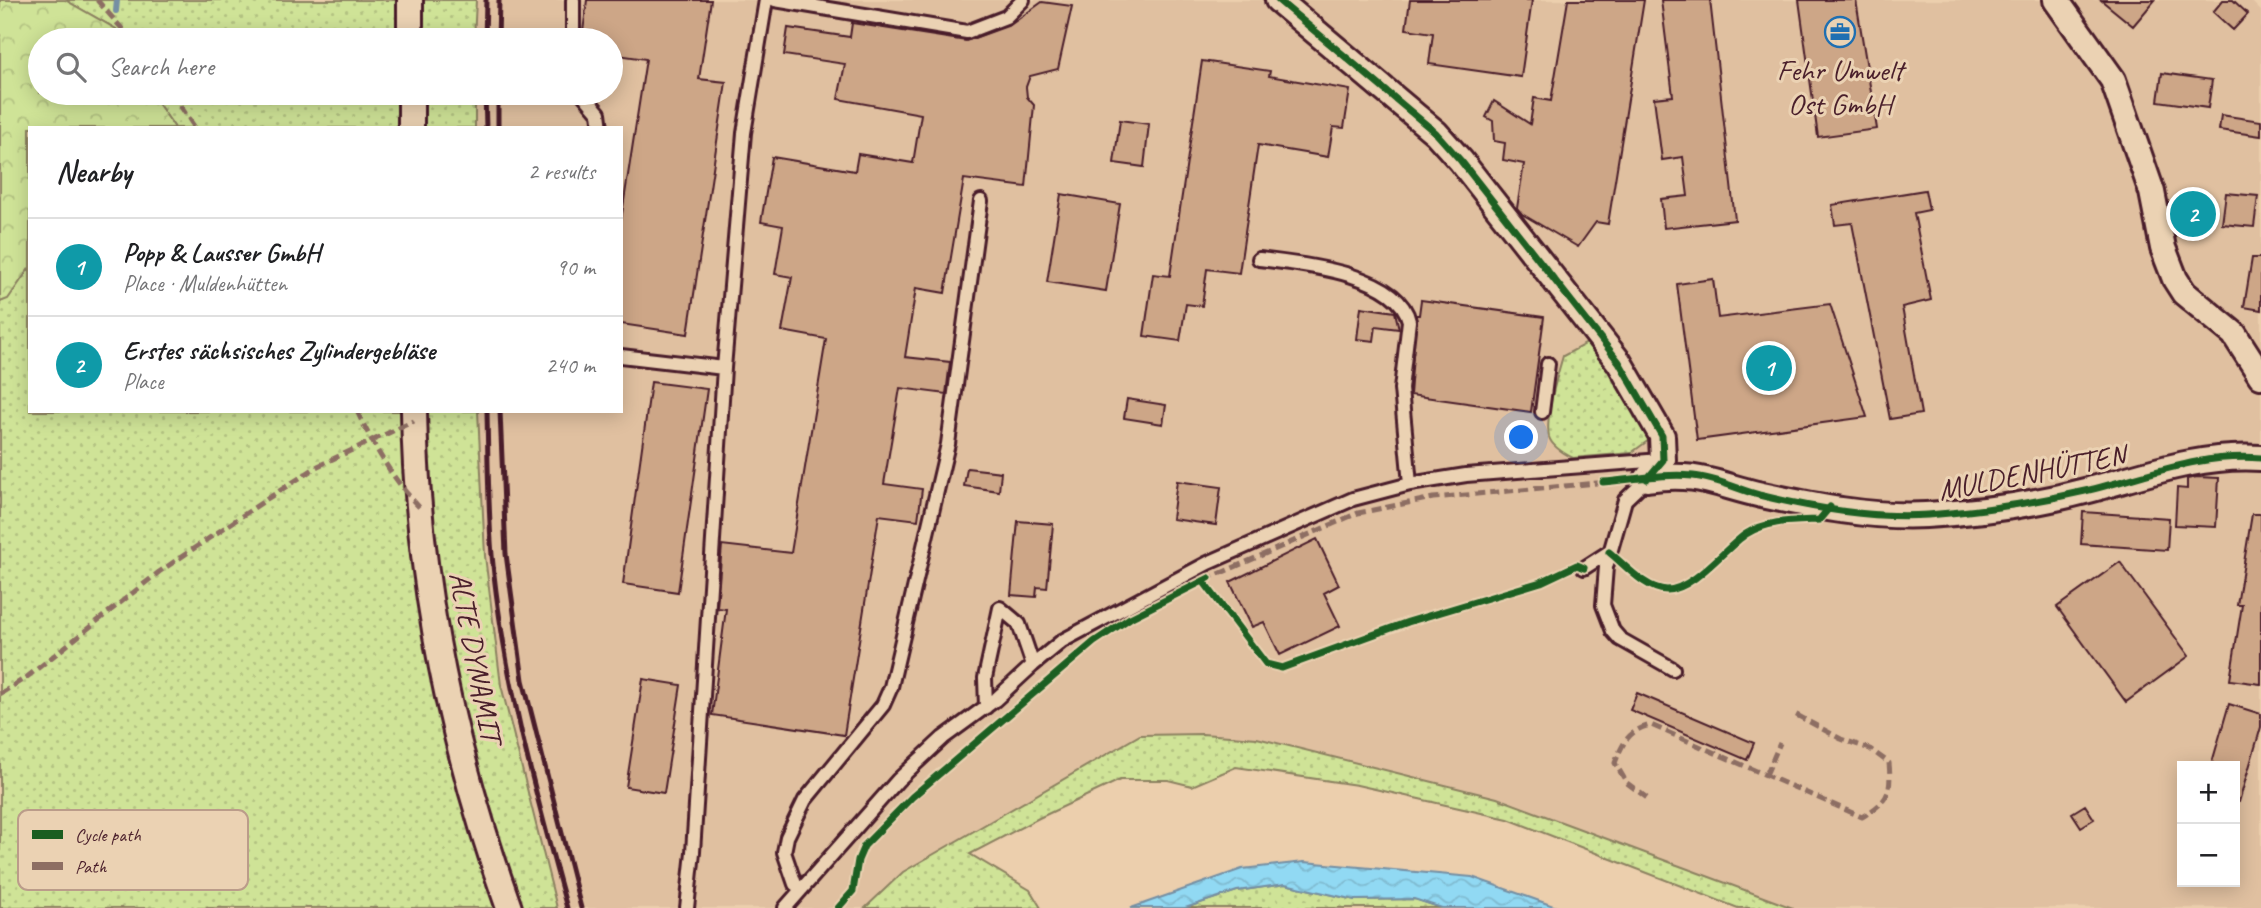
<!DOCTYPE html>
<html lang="en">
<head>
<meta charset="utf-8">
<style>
  :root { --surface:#fff; --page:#f2f2f2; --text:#202124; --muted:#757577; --line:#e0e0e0; --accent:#2563eb }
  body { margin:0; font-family:Caveat,sans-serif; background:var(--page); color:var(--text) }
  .controls { position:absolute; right:21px; bottom:21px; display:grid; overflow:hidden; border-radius:0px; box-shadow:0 4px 18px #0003 }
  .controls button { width:63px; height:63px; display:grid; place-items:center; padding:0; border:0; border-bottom:2px solid var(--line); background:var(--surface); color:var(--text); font:35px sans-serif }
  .you { position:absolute; left:1522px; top:438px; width:24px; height:24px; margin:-18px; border:5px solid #fff; border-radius:50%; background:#1a73e8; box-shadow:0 0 0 10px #1a73e833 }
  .badge { display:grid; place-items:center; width:46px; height:46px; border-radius:50%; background:var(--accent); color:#fff; font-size:23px; font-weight:700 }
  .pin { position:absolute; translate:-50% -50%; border:4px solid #fff; box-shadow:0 2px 7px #0006 }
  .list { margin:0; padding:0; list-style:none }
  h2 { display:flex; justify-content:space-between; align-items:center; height:91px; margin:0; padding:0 28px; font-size:30px }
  h2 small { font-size:23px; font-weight:400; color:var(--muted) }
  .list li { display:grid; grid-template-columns:46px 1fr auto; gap:21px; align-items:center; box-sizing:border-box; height:98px; padding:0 28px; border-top:2px solid var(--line) }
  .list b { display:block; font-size:26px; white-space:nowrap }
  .list p { margin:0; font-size:23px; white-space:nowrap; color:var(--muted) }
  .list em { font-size:23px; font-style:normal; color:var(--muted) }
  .icon { flex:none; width:38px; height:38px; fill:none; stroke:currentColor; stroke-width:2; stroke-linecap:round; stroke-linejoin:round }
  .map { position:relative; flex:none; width:2261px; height:908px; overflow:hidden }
  .search { position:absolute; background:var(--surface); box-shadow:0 4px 18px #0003; left:28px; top:28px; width:595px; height:77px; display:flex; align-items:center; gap:18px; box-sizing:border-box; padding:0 24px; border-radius:38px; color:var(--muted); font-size:26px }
  .panel { position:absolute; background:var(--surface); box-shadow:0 4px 18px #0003; left:28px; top:126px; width:595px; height:287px; border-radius:0px }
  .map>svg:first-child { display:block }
</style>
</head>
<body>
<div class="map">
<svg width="2261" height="908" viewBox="0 0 2261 908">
  <defs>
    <pattern id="grass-dots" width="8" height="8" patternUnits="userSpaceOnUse" patternTransform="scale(1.75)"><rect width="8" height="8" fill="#cfe397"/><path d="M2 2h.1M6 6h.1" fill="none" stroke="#b3c282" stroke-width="1.8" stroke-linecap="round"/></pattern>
    <pattern id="forest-crowns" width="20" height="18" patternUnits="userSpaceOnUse" patternTransform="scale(1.75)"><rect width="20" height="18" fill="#cfe397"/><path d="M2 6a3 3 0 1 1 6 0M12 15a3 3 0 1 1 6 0" fill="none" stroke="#b3c282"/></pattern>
    <pattern id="water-waves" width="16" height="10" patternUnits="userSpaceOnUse" patternTransform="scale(1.75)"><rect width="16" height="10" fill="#91d9f3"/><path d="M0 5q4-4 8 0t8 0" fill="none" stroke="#7fbad0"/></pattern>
  </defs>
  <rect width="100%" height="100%" fill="#eccfad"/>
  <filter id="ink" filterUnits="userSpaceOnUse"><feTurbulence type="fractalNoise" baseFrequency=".0143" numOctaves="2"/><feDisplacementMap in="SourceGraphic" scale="14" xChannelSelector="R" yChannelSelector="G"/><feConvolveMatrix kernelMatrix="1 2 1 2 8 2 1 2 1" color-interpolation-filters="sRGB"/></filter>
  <g filter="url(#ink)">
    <path fill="#e0c0a0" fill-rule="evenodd" d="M476,0H2250L2261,11V908H1793L1497,798L1257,738L1202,734L1140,735L903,872L865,908H523L546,869L501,685L485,556L478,411H621V128H475V93H611V40H474ZM2182,766H2235V882H2182Z"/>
    <path fill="url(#grass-dots)" stroke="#8c8161" stroke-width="2" d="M65,0H476L474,40H122L116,29Z
      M151,93H475V128H175Z
      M30,267V411H478L485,556L501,685L557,908H0V302L8,298Z
      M1587,343L1593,345L1650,432L1649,440L1631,453L1573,458C1565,454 1552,447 1549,437C1545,416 1557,376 1563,356Z
      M1202,734L1257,738L1497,798L1793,908H1738L1508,819L1357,785L1236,767L1192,786L1168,780H1120L1039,818L970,854L1030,890L1041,908H865L903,872L1140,735Z
      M1285,884L1355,900L1415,899L1442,908H1185L1237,891Z"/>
    <path fill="url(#forest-crowns)" stroke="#8c8161" stroke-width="2" d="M0,0H65L116,29L122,40H40V93H151L175,128H30V267L8,299L0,302Z"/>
    <path fill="url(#water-waves)" stroke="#758fa3" stroke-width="2" d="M1304,862L1472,877L1559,908H1442L1414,899L1355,900L1285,884L1237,891L1185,908H1131L1242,869Z"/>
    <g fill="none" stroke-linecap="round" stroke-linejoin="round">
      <path stroke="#758fa3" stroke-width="6" d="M116,11L117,0
        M116,39V40"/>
    </g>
    <path fill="#cda687" stroke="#4a1f2b" stroke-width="2" d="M587,0H711L699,79L726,82L688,334L621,324V220L646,59L611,54V40H582Z
      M1410,0H1532L1521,77L1429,64L1433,33L1406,29Z
      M1568,0H1644L1608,224L1596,222L1578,247L1522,214L1517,208L1524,164L1503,160L1505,143L1494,141L1493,121L1486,117L1494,101L1530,124L1534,98L1551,101Z
      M1661,0H1710L1735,220L1664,228L1661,199L1688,196L1683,157L1662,160L1654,98L1673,96Z
      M1799,0H1856L1877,129L1818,137Z
      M2101,0H2155L2133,26Z
      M2223,0H2233L2248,14L2233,30L2213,12Z
      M1042,2L1072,6L1058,69L1030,76L1026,87L1027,97L1034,105L1026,187L964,179L945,293L916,288L905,357L950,362L946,394L900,388L884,484L922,489L918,520L879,515L844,735L712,715L726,609L717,608L722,545L791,553L826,339L782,331L792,277L775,274L783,226L761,222L772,157L855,171L858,154L913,163L921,114L838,99L845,64L784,55L788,28L850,37L852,23L966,41L1010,25Z
      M1202,61L1270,71L1269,76L1350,90L1344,128L1333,127L1328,157L1258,145L1239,273L1207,269L1202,306L1186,304L1180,341L1144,336L1153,274L1170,276Z
      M2162,73L2212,80L2208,108L2158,101Z
      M2221,115L2261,121V136L2219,130Z
      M1120,120L1149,124L1144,167L1114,163Z
      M1925,190L1929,210L1914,213L1931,300L1902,307L1921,414L1890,419L1852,223L1835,225L1832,205Z
      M2226,193L2258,196L2254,227L2222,224Z
      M1061,194L1120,204L1106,291L1047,282Z
      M2252,258H2261V310L2244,307Z
      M1713,279L1718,318L1830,304L1867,417L1697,440L1677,284Z
      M1421,300L1544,317L1531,412L1410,395L1416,315H1419Z
      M1361,307L1395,312L1399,329L1376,326L1374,341L1357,339Z
      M651,382L707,389L678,592L623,584Z
      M1127,399L1166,405L1163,424L1124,418Z
      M967,468L1001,472L999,491L964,486Z
      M2197,477L2219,478L2216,527L2175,525L2177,488L2187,489V479Z
      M1177,481L1221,487L1216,525L1172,519Z
      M2083,512L2169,518L2167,550L2081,544Z
      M2252,514H2261V684L2230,680L2242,605H2237Z
      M1018,521L1053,524L1047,588L1037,587L1036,597L1011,595Z
      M1317,539L1339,585L1324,593L1340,626L1280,655L1264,622L1252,627L1230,582Z
      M2120,562L2189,656L2126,702L2057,607Z
      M643,679L681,685L664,793L626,787Z
      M1637,693L1754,743L1747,760L1630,710Z
      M2229,704L2261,714V727L2239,802H2235V766H2211Z
      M2085,805L2094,819L2081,827L2072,813Z"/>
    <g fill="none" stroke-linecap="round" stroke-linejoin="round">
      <g stroke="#4a1f2b" stroke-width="18">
        <path id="lane" d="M775,0L967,32L1006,17L1023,0
          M573,40V0
          M582,93L599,113L601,128
          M1259,259C1300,264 1398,273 1409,321L1401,389L1410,484
          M621,356L724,368L693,852L687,908
          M724,368L744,133L766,0
          M1542,412L1548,364
          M1647,479L1625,500L1606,567L1603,605L1613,631L1620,639L1673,669
          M1584,568L1609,552
          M986,707L985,678L1000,608L1019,624L1033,665
          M802,889L795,884L784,852L787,837L805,800L883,705L891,687L948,444L981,201
          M785,908L898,780L943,738L995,700L1033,665L1062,641L1208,563L1353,499L1410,484L1466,475L1661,460"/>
      </g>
      <g stroke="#4a1f2b" stroke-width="30">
        <path id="street" d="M410,0V40
          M1278,0L1436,133L1461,161L1619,362L1662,436L1663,460L1647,479
          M2056,0L2113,80L2152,192L2163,248L2175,279L2184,293L2234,334L2261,376
          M411,93V128
          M414,411C417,580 452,749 509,908
          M1647,479C1698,471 1716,485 1762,495C1814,506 1871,518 1926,515C1980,512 2037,504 2089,490C2147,474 2200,454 2261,458"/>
      </g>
      <use href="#lane" stroke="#ebd2b3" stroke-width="12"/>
      <use href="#street" stroke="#ebd2b3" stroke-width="24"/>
      <path stroke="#4a1f2b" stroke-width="5" d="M485,40L486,0
        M498,40L499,0
        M485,93L486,128
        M498,93V128
        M487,411C488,459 488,507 492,555C503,675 535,792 567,908
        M500,411L506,554L523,680L581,908"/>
      <path stroke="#8d6e63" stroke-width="5" stroke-dasharray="10 5" stroke-linecap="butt" d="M97,0L132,40
        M172,93L195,128
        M357,411C374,447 393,480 421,509
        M1205,580L1358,513L1433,498L1608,482
        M0,694L27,677L159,572L267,499L318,466L414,421
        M1766,775L1780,743
        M1647,798L1627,783L1615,763C1623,742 1629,730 1651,725L1862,817C1888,801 1892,794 1889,763L1870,749L1841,739L1793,713"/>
      <g stroke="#ebd2b3" stroke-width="11">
        <path id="cycleway" d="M1278,0L1436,133L1461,161L1619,362L1662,436L1663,460L1647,479
          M1603,482C1633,480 1663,473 1693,476C1716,478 1737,489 1759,495C1812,508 1873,519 1928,515C1980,511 2033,503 2085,491C2147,477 2195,453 2261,458
          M1609,552C1624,564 1646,590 1667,590C1693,590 1725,548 1746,534C1768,520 1794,521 1819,520L1830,507
          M1203,581L1266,664L1282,668L1408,622L1541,582L1577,565L1584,568
          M838,908L853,891L858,860L864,846L912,797L1094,642L1130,618L1209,578"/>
      </g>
      <use href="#cycleway" stroke="#1b5e20" stroke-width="7"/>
    </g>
  </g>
  <defs>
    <g id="office-ring" transform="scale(1.575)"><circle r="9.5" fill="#ebd2b3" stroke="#1f6fb2" stroke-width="1.5"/><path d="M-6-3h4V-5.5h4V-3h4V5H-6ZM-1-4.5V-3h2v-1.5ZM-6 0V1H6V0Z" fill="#1f6fb2"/></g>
  </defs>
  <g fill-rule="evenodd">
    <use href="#office-ring" x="1840" y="32"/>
  </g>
  <g text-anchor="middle" stroke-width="6" stroke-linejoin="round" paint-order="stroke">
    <g font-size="30" fill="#4a1f2b" stroke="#ebd2b3">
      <text x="1840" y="80">Fehr Umwelt<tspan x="1840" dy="34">Ost GmbH</tspan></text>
    </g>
    <g font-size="30" fill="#4a1f2b" stroke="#ebd2b3">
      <text transform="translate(2032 472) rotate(-11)" y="10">MULDENHÜTTEN</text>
      <text transform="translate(476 657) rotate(79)" y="10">ALTE DYNAMIT</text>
    </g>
  </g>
  <rect x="18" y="810" width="230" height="80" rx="10" fill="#ebd2b3" stroke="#bb9c8a" stroke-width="2"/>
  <rect x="32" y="830" width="31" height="9" fill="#1b5e20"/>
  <rect x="32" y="862" width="31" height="8" fill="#8d6e63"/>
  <g font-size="19" fill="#4a1f2b">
    <text x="75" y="841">Cycle path</text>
    <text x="75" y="873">Path</text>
  </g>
</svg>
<div class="controls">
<button>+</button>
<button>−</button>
</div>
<div class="you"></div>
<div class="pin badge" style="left:1769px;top:368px;background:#0f9aa8">1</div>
<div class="pin badge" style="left:2193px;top:214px;background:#0f9aa8">2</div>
<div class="search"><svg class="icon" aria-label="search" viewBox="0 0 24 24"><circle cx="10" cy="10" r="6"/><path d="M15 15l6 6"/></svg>Search here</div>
<section class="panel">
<h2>Nearby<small>2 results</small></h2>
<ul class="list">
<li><span class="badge" style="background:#0f9aa8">1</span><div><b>Popp &amp; Lausser GmbH</b><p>Place · Muldenhütten</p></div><em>90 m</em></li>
<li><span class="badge" style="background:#0f9aa8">2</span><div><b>Erstes sächsisches Zylindergebläse</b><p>Place</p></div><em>240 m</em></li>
</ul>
</section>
</div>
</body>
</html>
